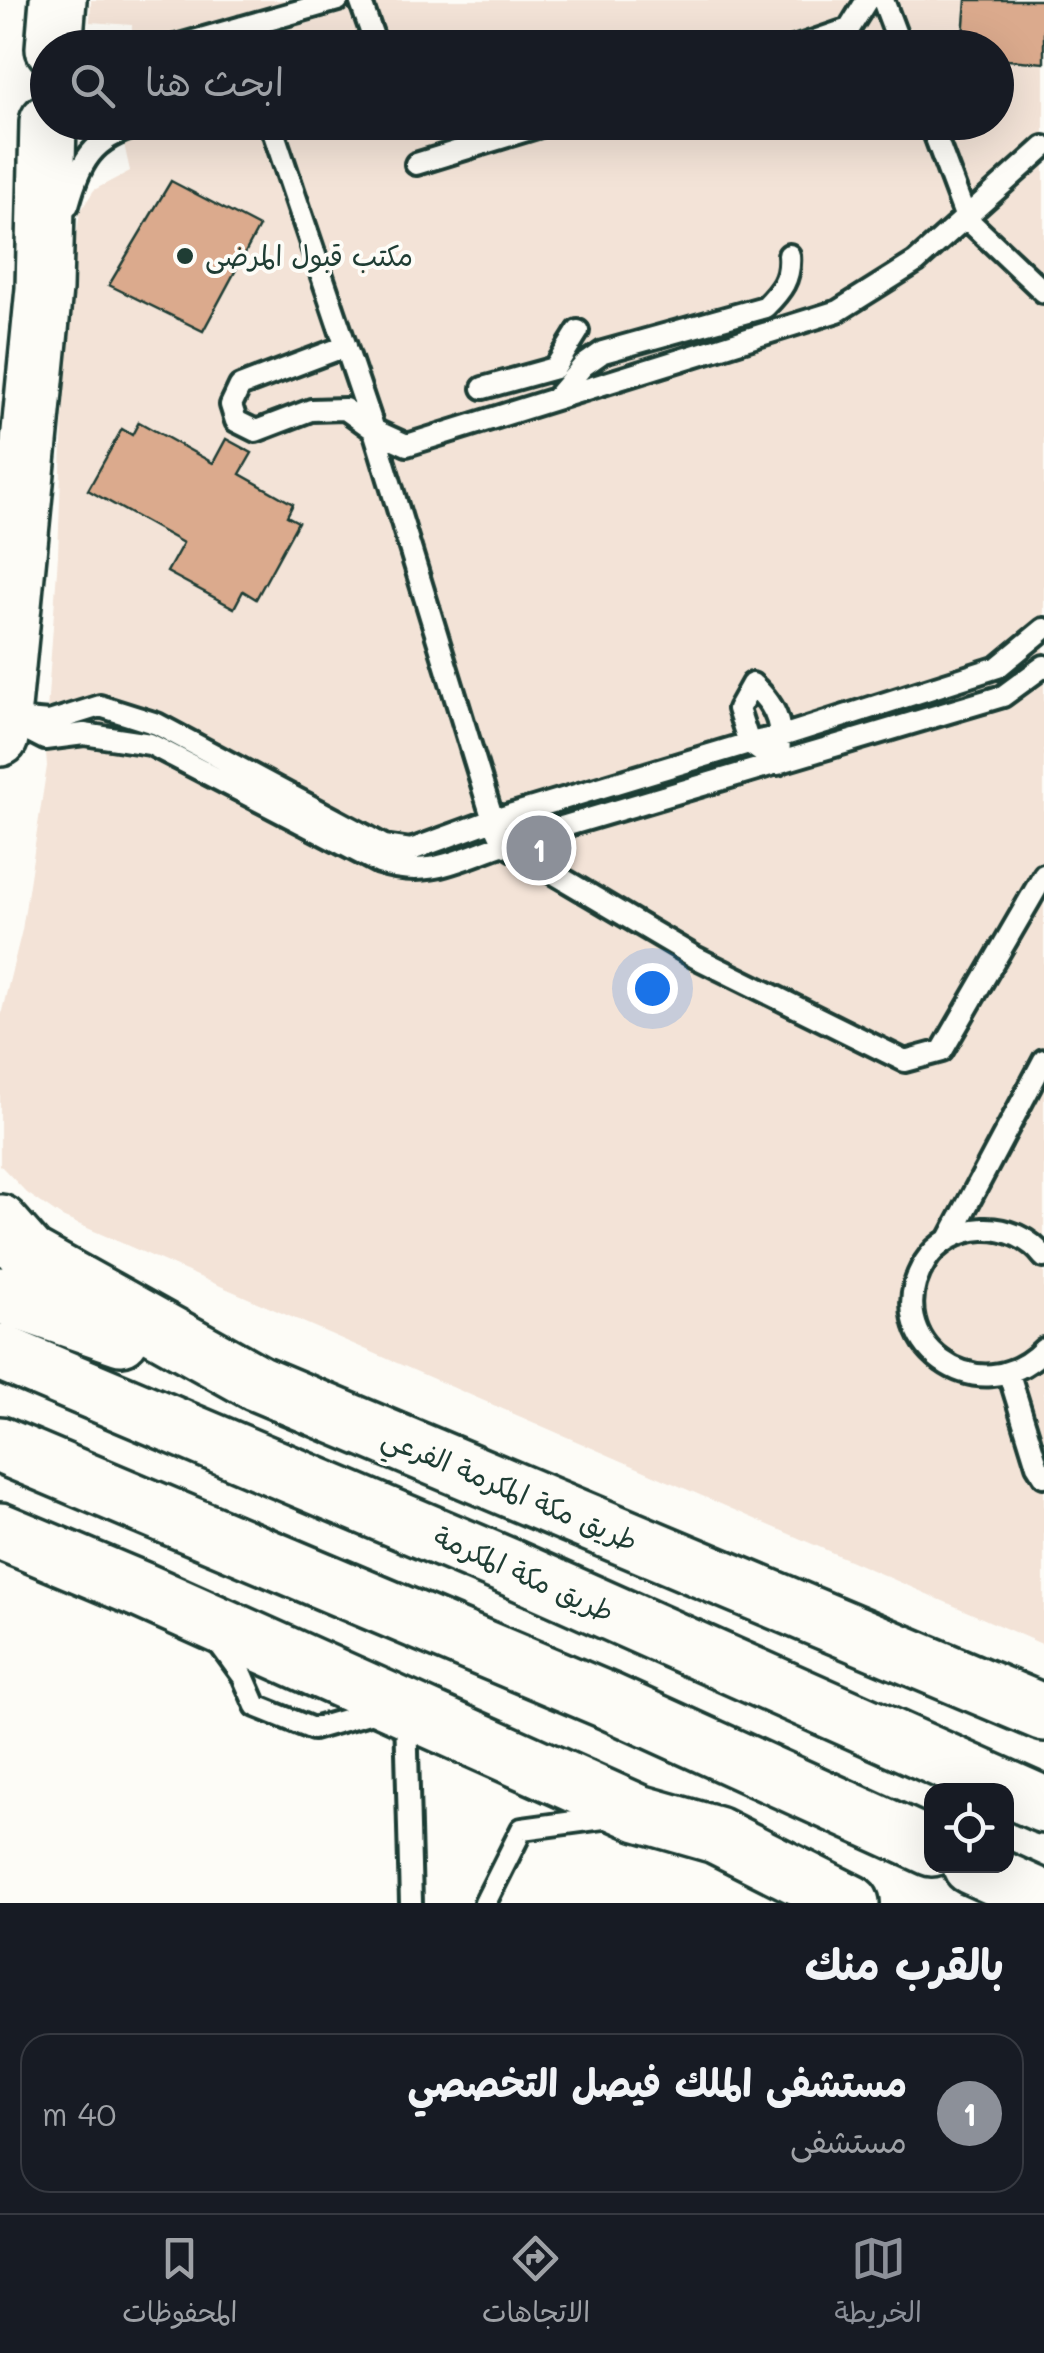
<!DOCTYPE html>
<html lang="ar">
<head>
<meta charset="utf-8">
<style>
  :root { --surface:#171b24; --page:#20242c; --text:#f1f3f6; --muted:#9ea1a6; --line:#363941; --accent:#8c9099 }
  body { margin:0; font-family:Mali,"Playpen Sans Arabic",sans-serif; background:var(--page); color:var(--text); direction:rtl }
  .controls { position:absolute; right:30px; bottom:30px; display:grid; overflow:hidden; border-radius:20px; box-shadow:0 10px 40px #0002 }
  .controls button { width:90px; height:90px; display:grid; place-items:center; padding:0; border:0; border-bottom:2px solid var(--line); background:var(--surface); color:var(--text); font:50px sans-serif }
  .you { position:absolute; left:652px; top:988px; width:35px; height:35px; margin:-25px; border:8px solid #fff; border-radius:50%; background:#1a73e8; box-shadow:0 0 0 15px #1a73e833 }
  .badge { display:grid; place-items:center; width:65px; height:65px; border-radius:50%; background:var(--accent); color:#fff; font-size:32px; font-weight:700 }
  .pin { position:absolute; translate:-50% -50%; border:5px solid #fff; box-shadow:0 2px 10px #0006 }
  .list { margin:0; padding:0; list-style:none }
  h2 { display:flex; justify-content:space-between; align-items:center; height:130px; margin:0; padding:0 40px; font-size:42px }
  h2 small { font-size:32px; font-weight:400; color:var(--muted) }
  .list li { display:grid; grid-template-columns:65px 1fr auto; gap:30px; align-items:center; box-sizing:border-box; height:160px; margin:0 20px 20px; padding:0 20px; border:2px solid var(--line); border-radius:30px }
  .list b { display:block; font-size:38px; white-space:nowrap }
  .list p { margin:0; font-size:32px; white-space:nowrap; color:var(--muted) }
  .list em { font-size:32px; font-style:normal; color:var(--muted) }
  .icon { flex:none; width:55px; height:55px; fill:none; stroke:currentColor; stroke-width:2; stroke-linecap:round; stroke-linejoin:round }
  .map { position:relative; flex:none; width:1044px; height:1903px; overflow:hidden; direction:ltr }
  .search { position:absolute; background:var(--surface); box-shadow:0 10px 40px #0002; left:30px; right:30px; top:30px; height:110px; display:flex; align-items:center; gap:25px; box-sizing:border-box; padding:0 35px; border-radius:55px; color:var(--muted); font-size:38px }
  .sheet { height:310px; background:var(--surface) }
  nav { display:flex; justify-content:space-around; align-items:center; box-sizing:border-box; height:140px; border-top:2px solid var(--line); background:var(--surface); font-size:28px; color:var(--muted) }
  nav a { display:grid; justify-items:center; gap:5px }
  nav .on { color:var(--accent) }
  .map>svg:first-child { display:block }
</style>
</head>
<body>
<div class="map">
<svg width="1044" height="1903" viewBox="0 0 1044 1903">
  <rect width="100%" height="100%" fill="#fdfcf7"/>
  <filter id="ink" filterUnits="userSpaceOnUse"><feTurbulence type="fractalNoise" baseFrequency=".01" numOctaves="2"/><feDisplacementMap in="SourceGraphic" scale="20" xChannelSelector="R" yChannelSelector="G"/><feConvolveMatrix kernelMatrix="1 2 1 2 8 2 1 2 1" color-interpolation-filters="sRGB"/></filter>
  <g filter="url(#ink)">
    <path fill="#f3e3d7" d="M91,0H1044V1645L62,1217L27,1193L0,1165V1019L22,930L47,766L45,739L58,555L65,362L75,242L80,212L94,190L130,171L124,144L126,123L996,122V48L132,47V25L90,22Z"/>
    <path fill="#dbaa8d" stroke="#1f3d34" stroke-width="2.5" d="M966,0H1044V63L996,59V48H962Z
      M171,181L259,227L203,331L109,285Z
      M139,422L213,463L226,439L252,453L240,474L293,504L287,516L298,522L256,599L243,591L234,608L167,572L183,543L88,490L122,429L132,435Z"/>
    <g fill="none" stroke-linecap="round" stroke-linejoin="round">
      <g stroke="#1f3d34" stroke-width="28">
        <path id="lane" d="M360,0L377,48
          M883,0L901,48
          M242,27L248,48
          M169,48L338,0
          M794,48L849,29L867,0
          M270,122L374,430L493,820L504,844L1003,696L1044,666
          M930,122L966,218L1044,292
          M416,164L553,122
          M68,205C83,152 96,137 150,122
          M346,346L240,386L231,405L236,421L256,431L311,410L345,409L374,430L407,445L838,311L916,262L1044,147
          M483,388L555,368L578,331
          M556,398L583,366L603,352L765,307C781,291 791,279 789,255
          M752,684C780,709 783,728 778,764L749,743L738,709Z
          M4,718L45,739L84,734L150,744L379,863C428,879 457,860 504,844L695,957L905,1061L942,1051L1044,875
          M14,719L49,722L100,706L157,724L368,837L384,846L411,850L493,820L749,743L782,736L998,667L1044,629
          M949,1239L1044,1060
          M1044,1257C1030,1238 1006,1228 983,1229C960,1230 937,1242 925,1262C876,1341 979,1417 1044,1349
          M1009,1374L1037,1465L1044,1476
          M216,1639L243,1676L256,1706L313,1729L376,1711
          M406,1714L411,1903
          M485,1903L522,1829L611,1817"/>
      </g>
      <g stroke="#1f3d34" stroke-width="62">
        <path id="primary" d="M54,48L58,0
          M0,738L44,289L48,122
          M0,1223L29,1256L257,1383L1044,1713
          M0,1295L121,1337
          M0,1531L141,1590L639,1813L716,1835L851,1903"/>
      </g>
      <g stroke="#1f3d34" stroke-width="62">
        <path id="highway" d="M0,1352L507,1566L1044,1805
          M0,1445L606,1700L932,1848
          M971,1866L1044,1899"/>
      </g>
      <use href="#lane" stroke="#fdfcf7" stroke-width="20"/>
      <use href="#primary" stroke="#fdfcf7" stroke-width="55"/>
      <use href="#highway" stroke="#fdfcf7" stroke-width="55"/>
    </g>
  </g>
  <circle fill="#1f3d34" stroke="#fdfcf7" stroke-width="4" cx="185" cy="256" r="10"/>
  <g text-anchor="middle" stroke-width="8" stroke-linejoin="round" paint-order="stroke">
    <g font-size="28" fill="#1f3d34" stroke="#fdfcf7" text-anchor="start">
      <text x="205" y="266">مكتب قبول المرضى</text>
    </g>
    <g font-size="28" fill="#1f3d34" stroke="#fdfcf7">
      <text transform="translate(510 1489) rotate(23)" y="10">طريق مكة المكرمة الفرعي</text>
      <text transform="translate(524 1574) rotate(24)" y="10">طريق مكة المكرمة</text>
    </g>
  </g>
</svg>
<div class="controls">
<button><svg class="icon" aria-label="locate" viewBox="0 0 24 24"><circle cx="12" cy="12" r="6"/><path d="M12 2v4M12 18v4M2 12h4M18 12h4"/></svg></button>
</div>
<div class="you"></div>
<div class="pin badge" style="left:539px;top:848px">1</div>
<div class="search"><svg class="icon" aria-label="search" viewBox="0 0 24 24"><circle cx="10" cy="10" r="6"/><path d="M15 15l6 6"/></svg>ابحث هنا</div>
</div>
<section class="sheet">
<h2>بالقرب منك<small></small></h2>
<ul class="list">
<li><span class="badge">1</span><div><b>مستشفى الملك فيصل التخصصي</b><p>مستشفى</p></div><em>40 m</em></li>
</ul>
</section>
<nav>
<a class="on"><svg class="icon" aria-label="map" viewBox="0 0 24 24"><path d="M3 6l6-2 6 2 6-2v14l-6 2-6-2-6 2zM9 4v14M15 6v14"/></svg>الخريطة</a>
<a><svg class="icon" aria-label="directions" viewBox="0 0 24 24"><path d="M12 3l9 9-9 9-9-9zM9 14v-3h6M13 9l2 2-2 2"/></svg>الاتجاهات</a>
<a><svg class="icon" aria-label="saved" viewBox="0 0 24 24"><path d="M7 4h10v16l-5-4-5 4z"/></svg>المحفوظات</a>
</nav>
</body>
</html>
